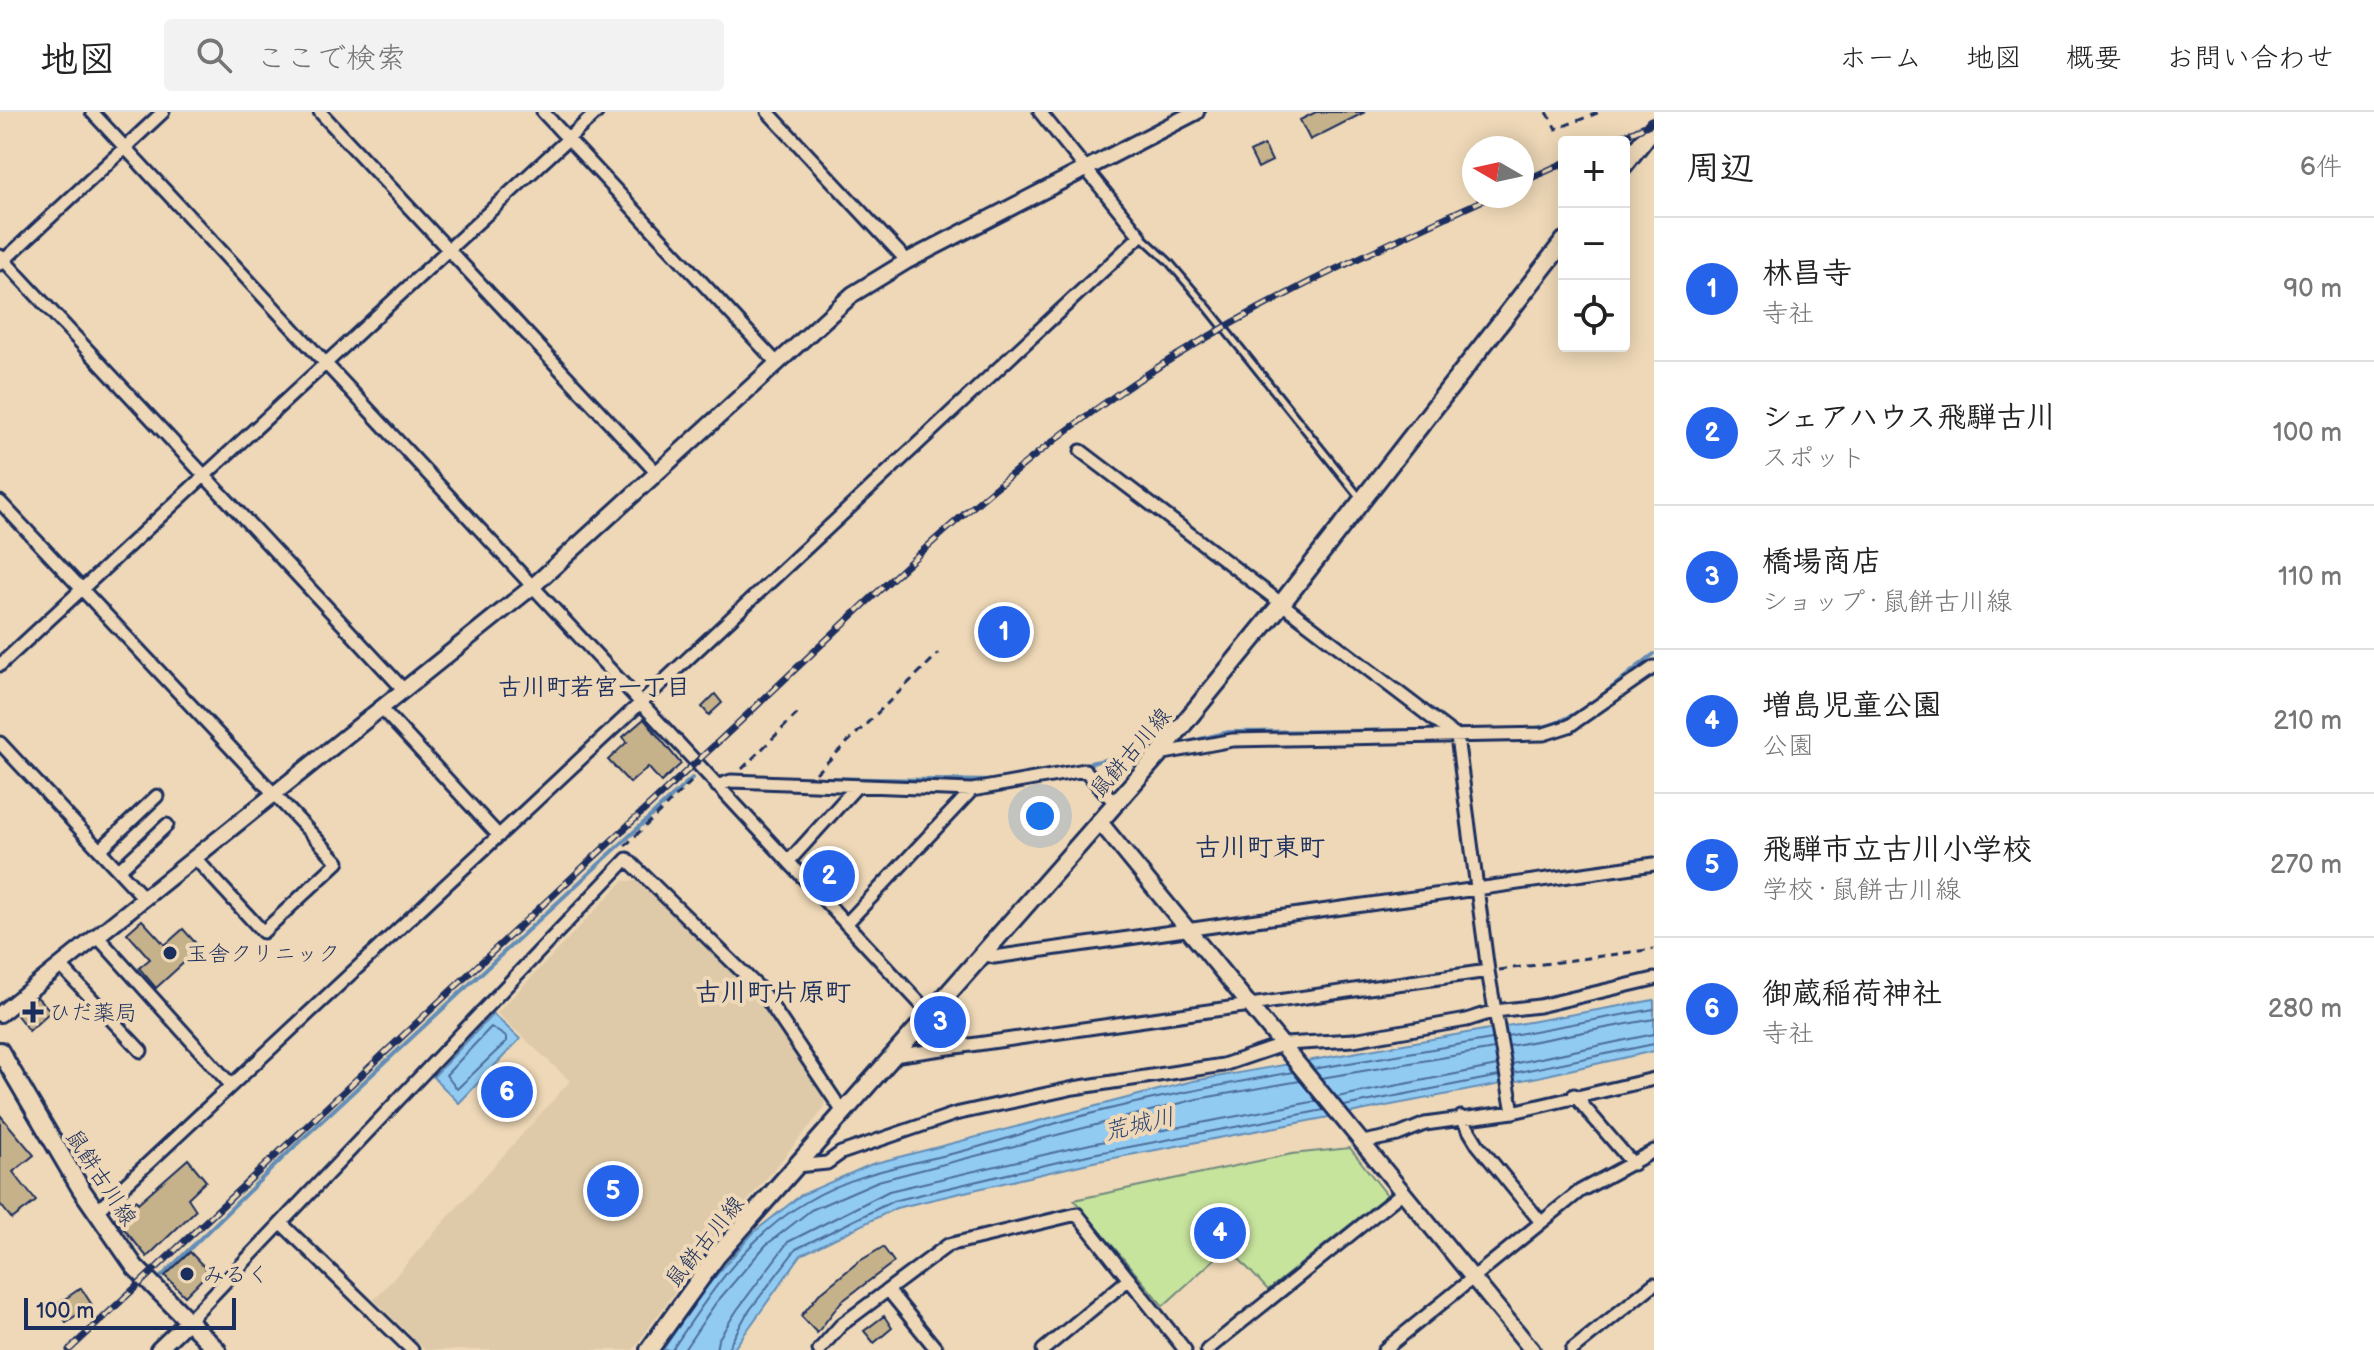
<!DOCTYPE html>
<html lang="ja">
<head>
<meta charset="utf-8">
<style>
  :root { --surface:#fff; --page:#f2f2f2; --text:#222; --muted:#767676; --line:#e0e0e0; --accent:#2563eb }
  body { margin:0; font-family:"Balsamiq Sans","Klee One",sans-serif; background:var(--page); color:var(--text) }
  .controls { position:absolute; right:24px; top:24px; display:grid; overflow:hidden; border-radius:8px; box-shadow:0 4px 20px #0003 }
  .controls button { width:72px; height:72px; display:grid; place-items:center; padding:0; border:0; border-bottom:2px solid var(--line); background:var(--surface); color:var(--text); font:40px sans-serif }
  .compass { position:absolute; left:1462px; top:24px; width:72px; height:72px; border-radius:50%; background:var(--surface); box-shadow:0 4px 20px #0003; rotate:279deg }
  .scale { position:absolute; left:24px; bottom:20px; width:212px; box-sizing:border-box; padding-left:8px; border:4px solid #1b2f5e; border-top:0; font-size:22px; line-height:28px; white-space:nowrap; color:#1b2f5e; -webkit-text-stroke:6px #eed8b7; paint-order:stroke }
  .you { position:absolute; left:1040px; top:704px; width:28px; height:28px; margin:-20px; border:6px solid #fff; border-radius:50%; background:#1a73e8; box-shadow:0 0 0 12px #1a73e833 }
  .badge { display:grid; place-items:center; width:52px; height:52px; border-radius:50%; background:var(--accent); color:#fff; font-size:26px; font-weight:700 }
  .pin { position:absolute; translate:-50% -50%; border:4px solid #fff; box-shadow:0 2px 8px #0006 }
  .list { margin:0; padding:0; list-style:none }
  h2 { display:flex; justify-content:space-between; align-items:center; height:104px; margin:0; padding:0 32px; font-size:34px }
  h2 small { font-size:26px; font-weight:400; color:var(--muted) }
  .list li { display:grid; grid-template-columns:52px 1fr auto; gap:24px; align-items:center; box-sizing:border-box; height:144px; padding:0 32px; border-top:2px solid var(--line) }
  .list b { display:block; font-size:30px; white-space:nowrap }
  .list p { margin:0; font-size:26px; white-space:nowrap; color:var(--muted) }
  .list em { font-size:26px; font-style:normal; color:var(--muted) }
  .icon { flex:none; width:44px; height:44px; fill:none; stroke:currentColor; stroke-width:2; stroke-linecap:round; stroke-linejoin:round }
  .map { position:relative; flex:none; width:1654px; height:1238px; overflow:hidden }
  header { display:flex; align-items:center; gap:48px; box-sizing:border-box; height:112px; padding:0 40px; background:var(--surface); border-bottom:2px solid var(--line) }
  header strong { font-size:38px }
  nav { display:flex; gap:44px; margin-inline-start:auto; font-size:28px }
  .search { width:560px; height:72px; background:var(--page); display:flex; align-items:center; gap:20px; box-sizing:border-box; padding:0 28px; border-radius:8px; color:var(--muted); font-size:30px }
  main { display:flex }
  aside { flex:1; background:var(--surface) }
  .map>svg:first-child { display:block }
</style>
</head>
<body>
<header>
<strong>地図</strong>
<div class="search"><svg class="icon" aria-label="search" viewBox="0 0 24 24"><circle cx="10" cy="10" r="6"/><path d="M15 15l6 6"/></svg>ここで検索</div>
<nav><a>ホーム</a><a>地図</a><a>概要</a><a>お問い合わせ</a></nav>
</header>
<main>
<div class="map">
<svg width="1654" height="1238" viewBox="0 0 1654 1238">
  <rect width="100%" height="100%" fill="#eed8b7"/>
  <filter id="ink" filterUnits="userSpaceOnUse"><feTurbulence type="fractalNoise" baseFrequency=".0125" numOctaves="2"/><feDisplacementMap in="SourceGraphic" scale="16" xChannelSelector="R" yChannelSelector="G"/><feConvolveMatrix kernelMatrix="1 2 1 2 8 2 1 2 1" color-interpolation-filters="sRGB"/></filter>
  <g filter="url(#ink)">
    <path fill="#decaa8" d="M623,769H640L752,876L826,982L823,998L688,1161L633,1238H425L374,1188L570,969L497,901Z"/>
    <path fill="#c7e49c" stroke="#718a7d" stroke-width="2" d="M1350,1036L1387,1083L1268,1178L1228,1135L1163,1194L1074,1088L1292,1042Z"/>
    <path fill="#92cbf2" stroke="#628db7" stroke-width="2" d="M1654,888V939L1538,965L1093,1050L896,1096L801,1143L733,1238H663L701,1181L754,1120L801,1083L872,1052L1193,969Z
      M493,902L520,927L459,991L433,965Z"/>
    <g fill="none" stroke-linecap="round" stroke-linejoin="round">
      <path stroke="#4b6d99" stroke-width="2" d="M491,915L506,925V930L457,977L446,963Z
        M1507,924L1654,897
        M1509,934L1654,907
        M1512,952L1654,922
        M1313,957L1492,927
        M1514,961L1654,932
        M1321,966L1494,937
        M1337,985L1497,954
        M1344,994L1499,964
        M672,1238C708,1184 748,1123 806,1090C855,1060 913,1052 967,1038C1005,1028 1041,1015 1078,1005C1149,986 1221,973 1293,960
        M684,1238L715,1192L766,1133L811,1098L878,1069L1197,987L1300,969
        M716,1238L718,1228L737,1198L788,1130L889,1079L1090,1032L1317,989
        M727,1238L746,1203L796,1137L893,1089L1092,1042L1324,998"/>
      <path stroke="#628db7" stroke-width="4" d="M1462,617C1490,617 1523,621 1550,613C1588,601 1622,565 1654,542
        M1179,632L1229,620L1433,618
        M1016,665L1147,640
        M786,666H804
        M815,666L995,669
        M161,1165L298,1031L692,666"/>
    </g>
    <path fill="#c6b28a" stroke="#1b2f5e" stroke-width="2" d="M1316,0H1365L1310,28L1300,8Z
      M1264,33L1272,49L1258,56L1250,40Z
      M715,582L722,591L709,603L702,595Z
      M644,607L681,652L661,670L648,655L630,671L608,648L627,630L623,625Z
      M830,750L843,760L826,778L816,767Z
      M142,808L165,833L183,817L200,836L156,876L139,856L150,847L127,821Z
      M37,885L51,899L29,919L16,902Z
      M944,902L954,911L943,924L933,915Z
      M0,1003L34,1043L13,1060L36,1089L12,1107L0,1092Z
      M188,1047L206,1069L188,1086L196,1098L147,1145L115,1106L136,1088L138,1091Z
      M883,1135L894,1150L841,1190L817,1221L801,1204L819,1182L858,1150Z
      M190,1140L209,1160L185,1184L165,1164Z
      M81,1176L92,1193L66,1210L56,1193Z
      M884,1204L892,1216L874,1231L864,1219Z"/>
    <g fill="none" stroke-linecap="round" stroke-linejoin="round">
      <g stroke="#1b2f5e" stroke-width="11">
        <path id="service" d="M1142,125L1169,150L1208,196L1361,387"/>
      </g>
      <g stroke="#1b2f5e" stroke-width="17">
        <path id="minor" d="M92,0L930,902
          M320,0L656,360
          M543,0L777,251
          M768,0L907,149
          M0,144L404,578
          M0,152L163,0
          M1081,339L1457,625L1488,859L1513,1000
          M0,390L338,750L263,820L195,746
          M0,553L597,0
          M381,596L499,724
          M0,631L145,787
          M1159,642L1233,628L1544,622L1569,614L1654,555
          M717,674L731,669L972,678L1085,658L1114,690
          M100,738L157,684
          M789,749L857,674
          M120,757L167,713
          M846,812L972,678
          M97,824L231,973
          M982,842L994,845L1654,752
          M60,853L141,939
          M893,944L1488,859
          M1574,983L1633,1052
          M1461,1005L1478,1033L1540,1109
          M1363,1030L1398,1023L1425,1012L1513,1000L1654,967
          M797,1054L827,1051L841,1041L955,1002L1074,976L1223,953L1285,932L1353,928L1467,908L1495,899L1539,894L1654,867
          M97,1099L1140,124L1040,0
          M281,1111L412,1238
          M888,1178L937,1238
          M187,1210L627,747L761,878L843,1000
          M819,1238L841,1213L948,1133L1077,1102L1185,1238
          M1043,1238L1129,1167
          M1207,1238L1403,1080
          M1384,1238L1580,1079L1654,1039
          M1572,1238L1654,1172"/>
      </g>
      <g stroke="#1b2f5e" stroke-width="20">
        <path id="tertiary" d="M1099,709L1532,1238
          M0,902L532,475L853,182L907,149L1196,0
          M158,1238L187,1210"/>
      </g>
      <g stroke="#1b2f5e" stroke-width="22">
        <path id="secondary" d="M1624,53L1654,15
          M0,939L81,1077L135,1155L217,1238
          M649,1238L716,1145L1159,642L1282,491L1564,129"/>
      </g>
      <path stroke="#1b2f5e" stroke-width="3" stroke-dasharray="8 6" stroke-linecap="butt" d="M1547,0L1556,17L1600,0
        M742,657L798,601
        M816,661L939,541
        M625,734L694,667
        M1499,858L1654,837"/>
      <use href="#service" stroke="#eed8b7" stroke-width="5"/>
      <use href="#minor" stroke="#eed8b7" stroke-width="11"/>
      <use href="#tertiary" stroke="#eed8b7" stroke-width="14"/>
      <use href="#secondary" stroke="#eed8b7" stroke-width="16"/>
      <g stroke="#1b2f5e" stroke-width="7">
        <path id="rail" d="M1610,30L1654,10
          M1522,70L1564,51
          M69,1238C285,1035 500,831 718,630C847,510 971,384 1116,283C1233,202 1363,143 1492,84"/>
      </g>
      <use href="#rail" stroke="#eed8b7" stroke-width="4" stroke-dasharray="12" stroke-linecap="butt"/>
    </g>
  </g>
  <g fill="#1b2f5e" stroke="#eed8b7" stroke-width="3">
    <circle cx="170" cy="841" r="8"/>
    <path d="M29 888h8v8h8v8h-8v8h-8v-8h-8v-8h8z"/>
    <circle cx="187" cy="1162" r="8"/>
  </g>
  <g text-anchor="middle" stroke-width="8" stroke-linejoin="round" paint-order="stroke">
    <g font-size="22" fill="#1b2f5e" stroke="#eed8b7">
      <text transform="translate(1130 640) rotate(-49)" y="8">鼠餅古川線</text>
      <text transform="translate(102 1065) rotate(57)" y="8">鼠餅古川線</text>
      <text transform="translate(704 1129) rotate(-51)" y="8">鼠餅古川線</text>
    </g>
    <g font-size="22" fill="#1b2f5e" stroke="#eed8b7" text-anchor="start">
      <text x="186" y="849">玉舎クリニック</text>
      <text x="49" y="908">ひだ薬局</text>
      <text x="203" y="1170">みるく</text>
    </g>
    <g font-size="24" font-weight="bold" fill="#1b2f5e" stroke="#eed8b7">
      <text x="594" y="583">古川町若宮一丁目</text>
    </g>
    <g font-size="24" font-style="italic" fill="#2d4674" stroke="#eed8b7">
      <text transform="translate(1139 1012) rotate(-13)" y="8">荒城川</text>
    </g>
    <g font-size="26" font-weight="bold" fill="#1b2f5e" stroke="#eed8b7">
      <text x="1260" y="744">古川町東町</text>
      <text x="773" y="889">古川町片原町</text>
    </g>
  </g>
</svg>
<div class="controls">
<button>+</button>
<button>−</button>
<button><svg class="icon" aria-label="locate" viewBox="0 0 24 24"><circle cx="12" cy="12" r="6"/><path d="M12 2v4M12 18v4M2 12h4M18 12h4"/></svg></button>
</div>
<svg class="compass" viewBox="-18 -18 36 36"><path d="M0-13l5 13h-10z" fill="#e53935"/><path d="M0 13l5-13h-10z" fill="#767676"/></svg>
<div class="scale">100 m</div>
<div class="you"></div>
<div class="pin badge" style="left:1004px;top:520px">1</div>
<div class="pin badge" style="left:829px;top:764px">2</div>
<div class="pin badge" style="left:940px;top:910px">3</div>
<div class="pin badge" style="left:1220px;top:1121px">4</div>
<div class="pin badge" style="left:613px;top:1079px">5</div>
<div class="pin badge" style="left:507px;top:980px">6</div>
</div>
<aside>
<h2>周辺<small>6件</small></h2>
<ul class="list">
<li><span class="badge">1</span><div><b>林昌寺</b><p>寺社</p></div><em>90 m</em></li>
<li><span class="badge">2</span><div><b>シェアハウス飛騨古川</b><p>スポット</p></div><em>100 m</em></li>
<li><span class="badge">3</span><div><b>橋場商店</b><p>ショップ · 鼠餅古川線</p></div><em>110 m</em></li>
<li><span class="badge">4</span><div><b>増島児童公園</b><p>公園</p></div><em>210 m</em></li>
<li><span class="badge">5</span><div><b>飛騨市立古川小学校</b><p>学校 · 鼠餅古川線</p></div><em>270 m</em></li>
<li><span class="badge">6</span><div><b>御蔵稲荷神社</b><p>寺社</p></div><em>280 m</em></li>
</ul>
</aside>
</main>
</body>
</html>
